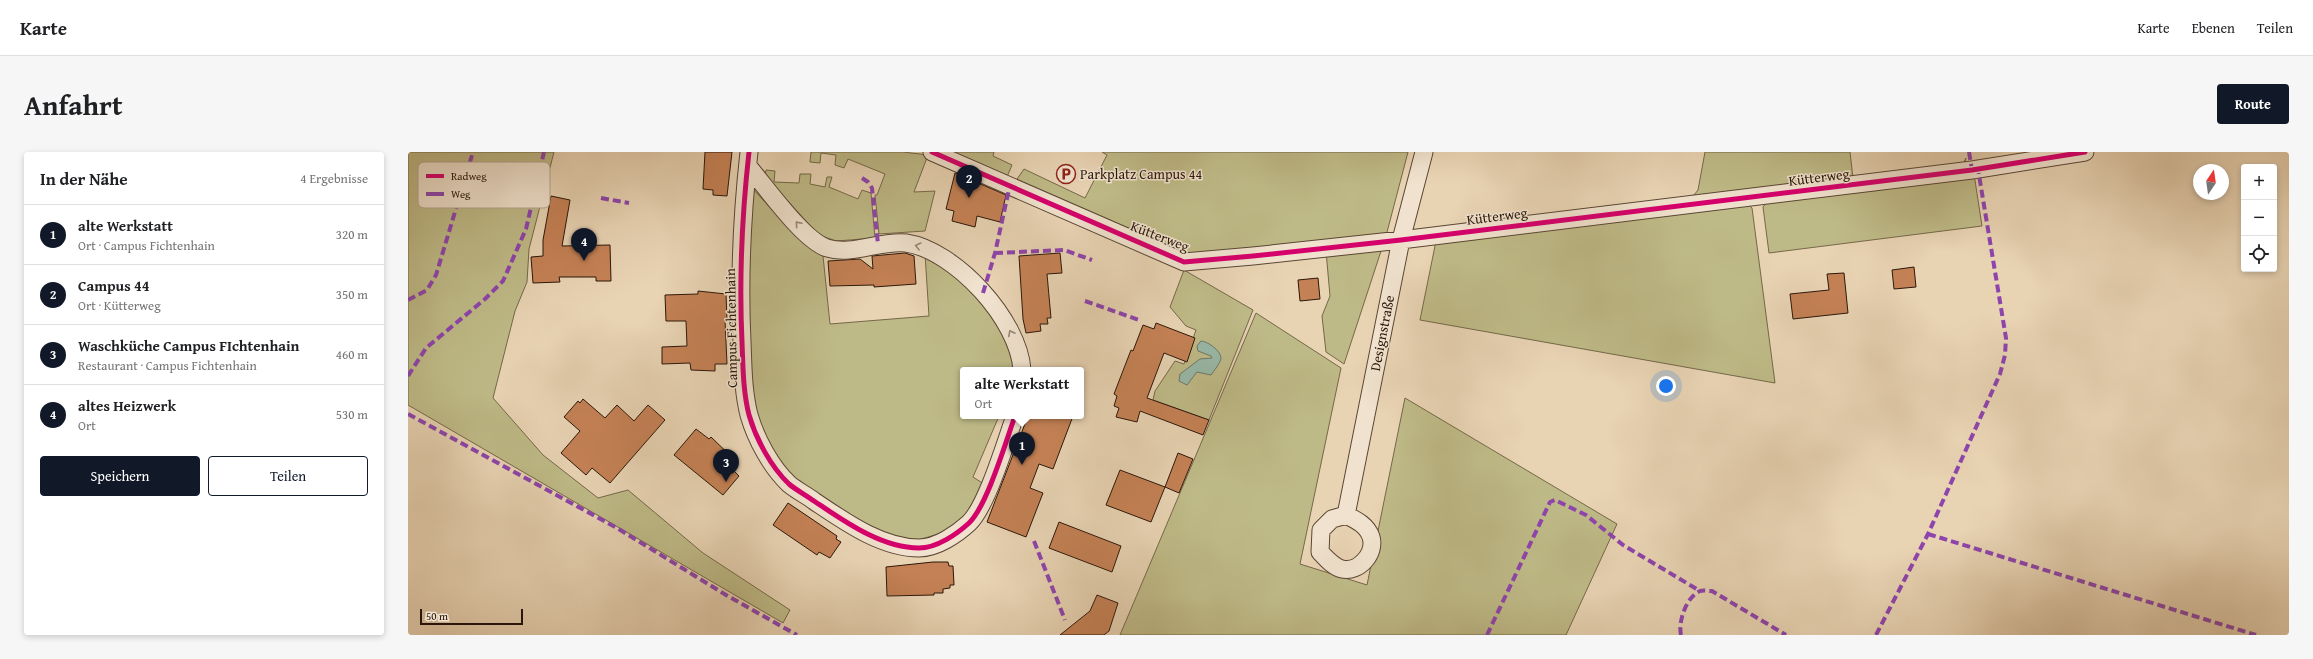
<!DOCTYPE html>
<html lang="de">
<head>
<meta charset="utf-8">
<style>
  :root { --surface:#fff; --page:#f6f6f6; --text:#202124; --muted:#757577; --line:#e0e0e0; --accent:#111827 }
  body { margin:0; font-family:"Gentium Book Plus",serif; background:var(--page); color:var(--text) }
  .controls { position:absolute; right:12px; top:12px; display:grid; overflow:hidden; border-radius:4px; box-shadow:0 2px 6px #0003 }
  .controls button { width:36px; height:36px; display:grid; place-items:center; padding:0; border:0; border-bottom:1px solid var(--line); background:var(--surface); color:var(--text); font:20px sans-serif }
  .compass { position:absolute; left:1785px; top:12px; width:36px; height:36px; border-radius:50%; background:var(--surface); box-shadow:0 2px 6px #0003; rotate:13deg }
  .scale { position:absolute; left:12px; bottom:10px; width:103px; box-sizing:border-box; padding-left:4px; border:2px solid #2b170a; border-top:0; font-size:11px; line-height:14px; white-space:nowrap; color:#2b170a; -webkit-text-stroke:3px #f0e2ce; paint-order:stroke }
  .you { position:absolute; left:1258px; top:234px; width:14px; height:14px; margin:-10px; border:3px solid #fff; border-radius:50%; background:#1a73e8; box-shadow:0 0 0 6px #1a73e833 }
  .badge { display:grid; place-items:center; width:26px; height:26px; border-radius:50%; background:var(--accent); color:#fff; font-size:13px; font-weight:700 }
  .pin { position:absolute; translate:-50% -33px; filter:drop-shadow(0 1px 2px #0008) }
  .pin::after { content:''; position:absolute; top:21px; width:14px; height:12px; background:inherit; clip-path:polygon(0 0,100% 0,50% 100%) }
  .popup { position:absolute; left:552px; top:215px; width:124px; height:52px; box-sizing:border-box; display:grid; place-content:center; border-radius:4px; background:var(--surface); filter:drop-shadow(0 1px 3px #0005); font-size:13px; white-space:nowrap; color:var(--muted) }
  .popup b { font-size:15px; color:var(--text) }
  .popup::after { content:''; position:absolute; left:50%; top:100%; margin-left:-8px; border:8px solid transparent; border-top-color:var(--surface) }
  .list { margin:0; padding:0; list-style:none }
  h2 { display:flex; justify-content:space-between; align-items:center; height:52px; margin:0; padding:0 16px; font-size:17px }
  h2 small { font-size:13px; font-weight:400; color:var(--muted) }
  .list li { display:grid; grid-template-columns:26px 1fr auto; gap:12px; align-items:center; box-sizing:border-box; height:60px; padding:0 16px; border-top:1px solid var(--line) }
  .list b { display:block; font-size:15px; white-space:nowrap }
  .list p { margin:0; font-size:13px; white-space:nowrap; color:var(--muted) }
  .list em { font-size:13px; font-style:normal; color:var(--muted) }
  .actions { display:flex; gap:8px; padding:12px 16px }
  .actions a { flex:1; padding:9px 0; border:1px solid var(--accent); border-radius:4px; text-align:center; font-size:14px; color:var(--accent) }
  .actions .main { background:var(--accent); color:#fff }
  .icon { flex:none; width:22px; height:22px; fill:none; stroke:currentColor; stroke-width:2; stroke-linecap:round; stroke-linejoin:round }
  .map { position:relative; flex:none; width:1881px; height:483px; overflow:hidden; border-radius:4px }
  header { display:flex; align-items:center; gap:24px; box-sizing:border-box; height:56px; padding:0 20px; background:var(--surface); border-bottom:1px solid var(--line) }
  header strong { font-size:19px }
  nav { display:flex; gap:22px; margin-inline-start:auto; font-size:14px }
  .intro { display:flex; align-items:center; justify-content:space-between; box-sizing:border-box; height:96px; padding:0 24px }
  h1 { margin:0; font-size:28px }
  .button { padding:10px 18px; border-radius:4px; background:var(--accent); color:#fff; font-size:14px; font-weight:700 }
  main { display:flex; gap:24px; padding:0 24px }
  aside { flex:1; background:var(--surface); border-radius:4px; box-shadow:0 2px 6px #0003 }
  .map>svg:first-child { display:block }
</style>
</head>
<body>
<header>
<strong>Karte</strong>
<nav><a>Karte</a><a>Ebenen</a><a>Teilen</a></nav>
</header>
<div class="intro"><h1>Anfahrt</h1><a class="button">Route</a></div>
<main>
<aside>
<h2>In der Nähe<small>4 Ergebnisse</small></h2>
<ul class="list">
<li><span class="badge">1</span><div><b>alte Werkstatt</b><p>Ort · Campus Fichtenhain</p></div><em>320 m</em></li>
<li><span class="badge">2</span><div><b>Campus 44</b><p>Ort · Kütterweg</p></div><em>350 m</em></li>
<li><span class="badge">3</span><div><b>Waschküche Campus FIchtenhain</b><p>Restaurant · Campus Fichtenhain</p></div><em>460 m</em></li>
<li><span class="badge">4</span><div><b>altes Heizwerk</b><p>Ort</p></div><em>530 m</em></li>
</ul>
<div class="actions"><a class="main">Speichern</a><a>Teilen</a></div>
</aside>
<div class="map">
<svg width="1881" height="483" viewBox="0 0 1881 483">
  <rect width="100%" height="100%" fill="#e8d3b3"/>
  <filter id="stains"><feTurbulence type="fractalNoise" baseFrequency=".005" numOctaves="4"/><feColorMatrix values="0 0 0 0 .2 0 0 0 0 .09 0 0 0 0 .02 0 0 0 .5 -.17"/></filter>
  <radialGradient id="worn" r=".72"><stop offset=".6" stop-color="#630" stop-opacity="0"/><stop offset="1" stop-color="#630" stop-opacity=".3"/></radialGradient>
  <path fill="#beba87" stroke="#746848" d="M0,0H146L121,97L119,130L107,159L85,246L135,303L190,346L220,338L295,401L382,458L375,471L0,253Z
    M403,0H495L520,3L506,40L527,39L517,79L471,82L467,43H469L477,22L440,7L436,16L427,13L428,3L413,1L412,11L402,10Z
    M545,0H586L585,4L604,13L598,27Z
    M694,0H1000L978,84L778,106L607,30L616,17L677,46L699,3Z
    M1297,0H1442L1445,26L1554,14L1558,6L1556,14L1281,45L1286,43L1290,38Z
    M358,18L367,19L366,30L391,31L392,22H403L402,32L417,35L419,25H424L421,35L450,47L454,38L463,41L467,86L428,89L411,83L357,24Z
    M1566,22L1574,74L1361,101L1355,55L1359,50Z
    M345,37L387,83L415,104L422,172L521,164L517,102L548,122L576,150L602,190L610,218H555V264H591L565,325L576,332L560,361L537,380L510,388L482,384L443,367L393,332L375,315L357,288L341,236L338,109Z
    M1341,53L1344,56L1367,231L1012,168L1028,89Z
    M975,93L936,212L918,200L914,164L922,144L918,99Z
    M776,118L845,158L801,268L745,248L747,239L767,209L776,212L788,178L778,174L762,155Z
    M848,161L933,216L892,412L959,433L997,246L1209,372L1158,483H712Z"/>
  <path fill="#98b9a8" stroke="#6c7869" d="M793,189C799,189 814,199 813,207C812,211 806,219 803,223L789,220L779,233L771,229L772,222L792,207L804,206L803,204L790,199L789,194Z"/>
  <path fill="#c48155" stroke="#2b170a" d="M297,0H324L319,44L305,43V38L295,37Z
    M547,21L598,43L592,70L569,64L567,75L544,69L546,59L538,57Z
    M143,44L162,48L154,94L202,93L203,129H188V125H151L152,130L125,131L123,105L135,104V88Z
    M497,101L506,104L508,132L466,135V133L422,134L420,109L452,107L465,117L464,104Z
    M652,101L654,121L639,122L643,166H639L640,172H632L633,179L618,181L615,167L611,104Z
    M1506,115L1508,135L1486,137L1484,118Z
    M1436,121L1440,161L1385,167L1382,142L1421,138L1419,122Z
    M910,126L912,147L892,149L890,128Z
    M290,139L318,142L319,168H317L319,212H307V219L283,218L282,211L254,212V195L279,194L278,169H258L257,143L290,142Z
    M748,171L787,186L779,210L756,201L739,246L801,268L795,283L732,259L729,270L708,265L711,256L706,254L709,244L706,242L723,198L725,199L735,173L746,177Z
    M175,247L197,266L209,253L226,269L240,253L257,268L202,331L184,316L178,323L153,301L172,279L156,265L170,249L172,251Z
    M620,264H665L645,317L631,312L622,336L635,341L618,385L579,370Z
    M288,277L301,287L303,285L329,310L323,316L331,324L315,343L266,303Z
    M770,301L785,307L771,341L757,335Z
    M712,318L757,335L743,370L698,353Z
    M380,351L429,384L428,387L433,390L422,406L411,400L409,403L365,373Z
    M651,370L713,394L704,420L641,396Z
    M525,410H540L541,414H545L546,433H542V436L535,437V441H526V443L479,444L478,415Z
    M689,443L710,451L701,479L696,483H652L682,459Z"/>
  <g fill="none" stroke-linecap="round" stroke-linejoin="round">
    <g stroke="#5a4634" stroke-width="19">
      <path id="minor" d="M341,0C334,63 331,127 334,190C335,215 335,239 341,263C348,287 363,315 381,332C388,338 398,343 406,349C436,369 473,396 511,396C529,396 549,382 561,371C579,354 598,289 607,264
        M524,0L776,110L845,104L993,88L1564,18L1677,0
        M340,14C358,35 395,88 419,96C444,104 472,88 498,91C547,98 611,168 614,218
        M938,363L993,88L1016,0
        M938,363C948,368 959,373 963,385C968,401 951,421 934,417C925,415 918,406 912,400L913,378L924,367Z"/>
    </g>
    <use href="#minor" stroke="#f0e2ce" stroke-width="17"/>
    <path stroke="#8e44ad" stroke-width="4" stroke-dasharray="8 4" stroke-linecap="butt" d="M1561,0L1564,18
      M454,26L460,30L464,36L470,92
      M193,46L221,51
      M587,101L656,98L684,108
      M575,141L587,101L602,33
      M0,148L19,138L28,123L65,0
      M677,149L731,168
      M0,224L18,196L77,147L95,129L118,77L136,0
      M0,262L209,376L318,443L389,483
      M1520,382L1848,483
      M626,389L657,468
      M1079,483L1142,350L1147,348L1178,363L1215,393L1292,439
      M1273,483C1270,470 1278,445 1292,439C1295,438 1300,439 1304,439L1378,483
      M1468,483L1520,382L1592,222L1597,203L1598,186L1570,17"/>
    <g stroke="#f0e2ce" stroke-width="8">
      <path id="cycleway" d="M341,0C334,63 331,127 334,190C335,215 335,239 341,263C348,287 363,315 381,332C388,338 398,343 406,349C436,369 473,396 511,396C529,396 549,382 561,371C579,354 598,289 607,264
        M524,0L776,110L845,104L993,88L1564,18L1677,0"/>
    </g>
    <use href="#cycleway" stroke="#d6006c" stroke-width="5"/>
  </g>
  <defs><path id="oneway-chevron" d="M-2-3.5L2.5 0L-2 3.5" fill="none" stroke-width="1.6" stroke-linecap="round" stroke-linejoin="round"/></defs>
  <g stroke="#978776">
    <use href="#oneway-chevron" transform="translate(390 72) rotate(-131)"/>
    <use href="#oneway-chevron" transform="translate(510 94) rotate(-166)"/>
    <use href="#oneway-chevron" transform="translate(603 181) rotate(-117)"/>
  </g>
  <defs>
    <g id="parking-ring" transform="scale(1)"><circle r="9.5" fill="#f0e2ce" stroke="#8f2418" stroke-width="1.5"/><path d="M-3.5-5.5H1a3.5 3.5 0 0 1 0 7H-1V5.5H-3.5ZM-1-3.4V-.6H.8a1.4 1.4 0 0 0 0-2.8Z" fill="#8f2418"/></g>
  </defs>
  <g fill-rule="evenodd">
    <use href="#parking-ring" x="658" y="22"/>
  </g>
  <g text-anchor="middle" stroke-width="3" stroke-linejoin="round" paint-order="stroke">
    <g font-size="14" fill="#2b170a" stroke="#f0e2ce" text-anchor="start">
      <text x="672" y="27">Parkplatz Campus 44</text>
    </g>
    <g font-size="14" fill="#2b170a" stroke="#f0e2ce">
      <text transform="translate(1411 25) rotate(-7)" y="5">Kütterweg</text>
      <text transform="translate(1089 64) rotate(-7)" y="5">Kütterweg</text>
      <text transform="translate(752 84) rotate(21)" y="5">Kütterweg</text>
      <text transform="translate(323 176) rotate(-91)" y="5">Campus Fichtenhain</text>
      <text transform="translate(974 181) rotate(-79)" y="5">Designstraße</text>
    </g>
  </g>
  <rect x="10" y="10" width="132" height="46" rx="6" fill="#f0e2ce" stroke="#b5a593" stroke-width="1"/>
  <rect x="18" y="22" width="18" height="4" fill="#d6006c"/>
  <rect x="18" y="40" width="18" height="4" fill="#8e44ad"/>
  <g font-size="11" fill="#2b170a">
    <text x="43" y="28">Radweg</text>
    <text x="43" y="46">Weg</text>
  </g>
  <rect width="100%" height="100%" filter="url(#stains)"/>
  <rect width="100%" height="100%" fill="url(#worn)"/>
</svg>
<div class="controls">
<button>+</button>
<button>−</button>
<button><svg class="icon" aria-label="locate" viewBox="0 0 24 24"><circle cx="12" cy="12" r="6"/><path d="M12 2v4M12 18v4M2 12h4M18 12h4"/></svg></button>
</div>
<svg class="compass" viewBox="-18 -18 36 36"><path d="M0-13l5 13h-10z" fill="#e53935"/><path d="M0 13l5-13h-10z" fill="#757577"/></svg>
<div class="scale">50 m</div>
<div class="you"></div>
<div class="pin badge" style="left:614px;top:313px">1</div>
<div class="popup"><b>alte Werkstatt</b>Ort</div>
<div class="pin badge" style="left:561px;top:46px">2</div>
<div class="pin badge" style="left:318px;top:330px">3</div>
<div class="pin badge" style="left:176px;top:109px">4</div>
</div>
</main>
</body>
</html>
